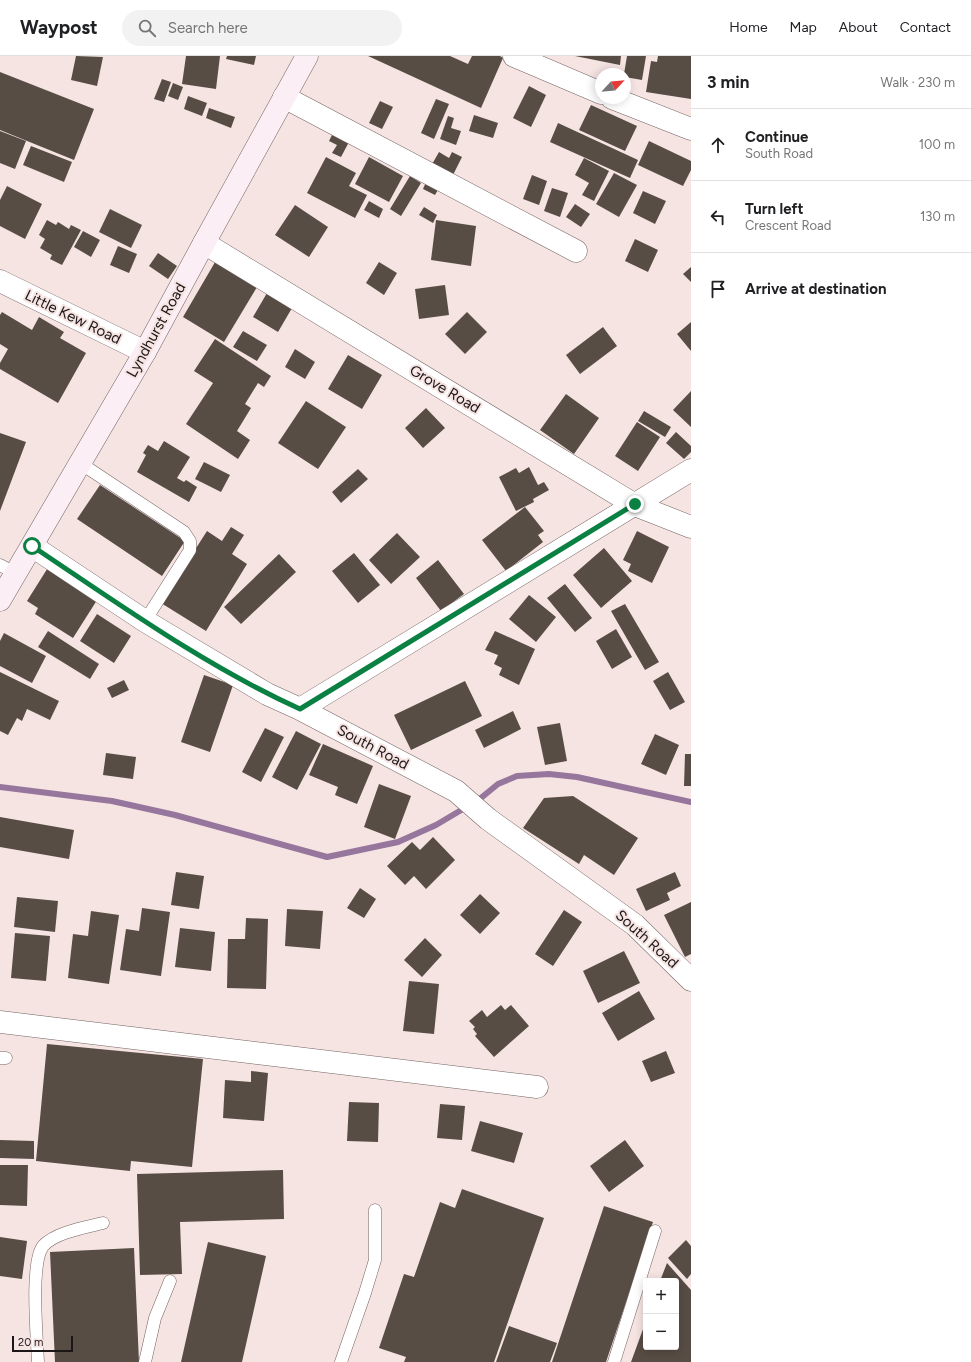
<!DOCTYPE html>
<html lang="en">
<head>
<meta charset="utf-8">
<style>
  :root { --surface:#fff; --page:#f2f2f2; --text:#202124; --muted:#757577; --line:#e0e0e0 }
  body { margin:0; font-family:Figtree,sans-serif; background:var(--page); color:var(--text) }
  .controls { position:absolute; right:12px; bottom:12px; display:grid; overflow:hidden; border-radius:4px; box-shadow:0 2px 10px #0003 }
  .controls button { width:36px; height:36px; display:grid; place-items:center; padding:0; border:0; border-bottom:1px solid var(--line); background:var(--surface); color:var(--text); font:20px sans-serif }
  .compass { position:absolute; left:595px; top:12px; width:36px; height:36px; border-radius:50%; background:var(--surface); box-shadow:0 2px 10px #0003; rotate:64deg }
  .scale { position:absolute; left:12px; bottom:10px; width:61px; box-sizing:border-box; padding-left:4px; border:2px solid #1c1616; border-top:0; font-size:11px; line-height:14px; white-space:nowrap; color:#1c1616; -webkit-text-stroke:3px #f6e4e3; paint-order:stroke }
  .stop { position:absolute; width:12px; height:12px; margin:-9px; border:3px solid #0b8043; border-radius:50%; background:#fff }
  .stop.end { background:#0b8043; border-color:#fff; box-shadow:0 1px 4px #0008 }
  .list { margin:0; padding:0; list-style:none }
  h2 { display:flex; justify-content:space-between; align-items:center; height:52px; margin:0; padding:0 16px; font-size:17px }
  h2 small { font-size:13px; font-weight:400; color:var(--muted) }
  .list li { display:grid; grid-template-columns:26px 1fr auto; gap:12px; align-items:center; box-sizing:border-box; height:72px; padding:0 16px; border-top:1px solid var(--line) }
  .list b { display:block; font-size:15px; white-space:nowrap }
  .list p { margin:0; font-size:13px; white-space:nowrap; color:var(--muted) }
  .list em { font-size:13px; font-style:normal; color:var(--muted) }
  .icon { flex:none; width:22px; height:22px; fill:none; stroke:currentColor; stroke-width:2; stroke-linecap:round; stroke-linejoin:round }
  .map { position:relative; flex:none; width:691px; height:1306px; overflow:hidden }
  header { display:flex; align-items:center; gap:24px; box-sizing:border-box; height:56px; padding:0 20px; background:var(--surface); border-bottom:1px solid var(--line) }
  header strong { font-size:19px }
  nav { display:flex; gap:22px; margin-inline-start:auto; font-size:14px }
  .search { width:280px; height:36px; background:var(--page); display:flex; align-items:center; gap:10px; box-sizing:border-box; padding:0 14px; border-radius:22px; color:var(--muted); font-size:15px }
  main { display:flex }
  aside { flex:1; background:var(--surface) }
  .map>svg:first-child { display:block }
</style>
</head>
<body>
<header>
<strong>Waypost</strong>
<div class="search"><svg class="icon" aria-label="search" viewBox="0 0 24 24"><circle cx="10" cy="10" r="6"/><path d="M15 15l6 6"/></svg>Search here</div>
<nav><a>Home</a><a>Map</a><a>About</a><a>Contact</a></nav>
</header>
<main>
<div class="map">
<svg width="691" height="1306" viewBox="0 0 691 1306">
  <rect width="100%" height="100%" fill="#f6e4e3"/>
  <g fill="none" stroke-linecap="round" stroke-linejoin="round">
    <path stroke="#96769c" stroke-width="6" d="M0,731L112,745L175,759L327,801L398,786L436,769L468,750
      M476,746L498,728L517,720L549,718L577,721L691,746"/>
  </g>
  <path fill="#584d45" d="M76,0L103,1L97,30L71,24Z
    M186,0H220L216,33L182,28Z
    M227,0H256L254,9L226,3Z
    M368,0H450L468,8L472,0H500L503,2L481,52Z
    M575,0H621L620,9Z
    M627,0H646L642,24L625,21V18H624Z
    M658,0H691V43L646,36L651,5L657,6Z
    M0,16L94,53L74,104L0,74Z
    M162,23L171,26L164,46L154,43Z
    M173,27L183,31L178,44L168,40Z
    M529,30L546,39L531,71L513,62Z
    M188,40L207,47L202,60L184,53Z
    M436,43L449,48L434,83L421,77Z
    M380,45L393,51L382,73L369,67Z
    M591,49L637,70L625,95L579,74Z
    M209,52L235,61L231,72L206,62Z
    M474,59L498,67L493,82L469,75Z
    M448,60L454,62L451,72L461,75L456,89L440,83Z
    M558,67L638,104L630,122L550,86Z
    M0,75L26,85L15,113L0,107Z
    M333,77L349,86L341,101L332,97L337,89L329,85Z
    M649,85L691,105V114L683,130L638,109Z
    M31,90L72,106L64,126L23,109Z
    M439,96L449,102L452,96L462,101L452,121L431,110Z
    M326,101L356,117L349,130L367,139L355,162L307,137Z
    M369,101L403,120L389,146L355,128Z
    M584,102L609,115L594,145L582,139L589,127L575,119Z
    M614,117L637,129L619,161L596,148Z
    M532,119L547,125L539,149L523,143Z
    M410,120L421,127L401,160L390,153Z
    M426,126L439,132L435,139L423,133Z
    M7,130L42,148L25,183L0,170V144Z
    M552,132L568,137L560,161L544,155Z
    M643,135L666,145L655,168L633,157Z
    M369,145L383,153L379,162L364,154Z
    M575,148L590,158L581,171L566,161Z
    M295,149L328,171L309,201L275,179Z
    M424,151L437,159L433,167L419,159Z
    M110,153L142,169L131,192L99,176Z
    M47,164L56,169L58,166L69,173L71,169L81,174L62,209L50,203L52,199L40,192L45,183L39,179Z
    M436,164L476,170L471,210L431,204Z
    M83,175L100,184L91,201L74,191Z
    M635,183L658,194L648,216L625,205Z
    M118,190L137,198L129,217L110,209Z
    M158,197L177,210L168,223L149,210Z
    M218,201L260,226L224,286L183,261Z
    M379,206L397,217L384,239L366,227Z
    M691,211V226L683,218Z
    M445,229L449,259L419,263L415,233Z
    M267,237L292,252L278,276L253,261Z
    M2,256L32,274L39,261L64,276L60,282L86,297L58,347L0,313V307L8,293L0,288V259Z
    M467,256L487,276L465,298L445,278Z
    M691,266V295L677,278Z
    M603,271L617,290L580,318L566,299Z
    M243,275L267,289L257,305L233,291Z
    M215,283L271,320L264,331L258,327L245,348L251,352L237,375L250,384L238,403L186,368L213,327L194,315Z
    M295,293L315,306L305,323L285,311Z
    M348,299L382,319L362,353L328,333Z
    M691,335V371L673,354Z
    M566,338L599,362L574,398L540,374Z
    M306,345L346,371L318,413L278,387Z
    M426,352L445,372L423,392L405,372Z
    M644,355L671,371L665,381L638,365Z
    M637,366L660,381L638,415L615,400Z
    M676,376L691,390V396L684,403L666,387Z
    M0,377L26,386L0,455Z
    M164,385L190,401L177,422L184,426L186,424L197,431L189,446L137,416L146,399L143,397L148,389L158,395Z
    M204,406L230,419L221,436L195,423Z
    M529,411L538,429L544,426L549,434L533,443L534,446L516,455L499,421L516,412L519,417Z
    M358,413L368,423L341,447L332,436Z
    M100,429L185,485L162,520L77,463Z
    M525,451L544,475L538,479L543,486L506,515L482,484Z
    M231,471L244,479L232,498L247,508L206,575L161,547L207,475L222,485Z
    M637,475L669,491L652,527L628,515L631,508L623,504Z
    M397,477L420,501L391,528L369,504Z
    M604,492L632,525L601,552L573,519Z
    M354,497L380,529L358,547L332,515Z
    M279,498L296,516L241,568L224,551Z
    M438,504L464,538L441,555L416,522Z
    M49,510L99,541L73,582L35,558L38,552L27,545Z
    M565,528L592,562L575,576L547,542Z
    M529,539L556,561L536,586L509,563Z
    M625,548L659,606L645,614L611,555Z
    M97,558L131,580L114,607L80,585Z
    M616,573L632,601L612,613L596,585Z
    M48,575L99,608L90,623L38,591Z
    M495,575L535,593L519,629L499,619L502,612L494,608L498,599L485,594Z
    M4,577L46,600L32,627L0,610V585Z
    M0,616L59,645L50,664L27,653L22,665L17,662L8,679L0,675Z
    M668,616L685,646L670,654L653,625Z
    M204,619L233,629L210,696L181,686Z
    M124,624L129,634L112,642L107,632Z
    M465,625L482,660L411,694L394,659Z
    M513,655L521,673L484,692L475,674Z
    M560,667L567,705L545,709L537,671Z
    M265,672L284,681L261,726L242,716Z
    M296,675L321,688L297,734L272,721Z
    M655,678L679,689L666,719L641,708Z
    M323,688L373,710L357,748L335,739L338,731L309,719Z
    M106,697L136,701L133,723L103,719Z
    M685,698H691V730H684Z
    M379,728L411,740L395,783L364,771Z
    M573,740L638,782L614,819L584,799L579,808L523,772L544,742Z
    M0,761L74,774L69,803L0,791Z
    M433,781L455,804L426,833L414,820L405,829L387,810L412,786L420,794Z
    M176,816L204,820L199,853L171,849Z
    M675,816L681,830L667,837L670,844L646,855L636,833Z
    M360,832L376,843L364,862L347,852Z
    M480,838L500,857L480,878L460,859Z
    M17,841L58,845L55,876L14,871Z
    M691,846V898L685,901L664,859Z
    M142,852L170,856L161,920L120,914L126,873L139,875Z
    M287,853L323,855L320,893L285,890Z
    M564,854L582,866L553,910L535,898Z
    M91,855L119,859L109,928L68,922L73,878L88,880Z
    M246,862L268,863L266,933L227,932L228,883H245Z
    M180,872L215,876L211,915L175,911Z
    M15,877L50,880L46,925L11,922Z
    M425,882L442,899L422,921L404,904Z
    M624,895L640,927L598,947L583,915Z
    M409,925L439,928L434,978L403,975Z
    M639,935L655,963L618,985L602,957Z
    M501,949L505,954L511,949L529,970L494,1001L475,980L477,978L473,973L475,971L469,965L482,954L487,961Z
    M47,988L203,1003L192,1111L131,1105L130,1115L36,1105Z
    M666,995L675,1017L651,1026L642,1005Z
    M251,1015L268,1017L264,1065L223,1062L225,1024L251,1026Z
    M349,1046L379,1047L378,1086L347,1085Z
    M440,1048L465,1050L462,1084L437,1082Z
    M480,1065L523,1077L514,1107L471,1095Z
    M0,1084L34,1085V1103L0,1102Z
    M625,1084L644,1110L609,1136L590,1110Z
    M0,1109H28L27,1150L0,1149Z
    M283,1114L284,1163L180,1166L182,1218L140,1219L137,1118Z
    M462,1133L544,1162L494,1306H404L406,1301L379,1292L404,1218L414,1221L440,1146L455,1152Z
    M604,1150L653,1166L606,1306H552Z
    M0,1181L27,1185L22,1223L0,1220Z
    M686,1184L691,1190V1218L687,1223L668,1202Z
    M208,1186L266,1200L242,1306H181Z
    M134,1192L139,1306H55L50,1196Z
    M667,1207L691,1234V1306H631L646,1265V1291H676V1225H660Z
    M509,1270L557,1287L550,1306H496Z"/>
  <g fill="none" stroke-linecap="round" stroke-linejoin="round">
    <g stroke="#736462" stroke-width="13">
      <path id="service" d="M80,407L184,476L190,485V494L145,565
        M0,509L15,517
        M0,1002H6
        M38,1306C37,1282 30,1207 43,1190C55,1176 87,1171 103,1167
        M145,1306L155,1262L170,1225
        M341,1306L365,1237L375,1204V1154
        M614,1306L655,1175"/>
    </g>
    <g stroke="#736462" stroke-width="23">
      <path id="minor" d="M514,0L601,37
        M284,41L576,195
        M612,42L691,73
        M204,187L635,449L691,471
        M0,225L145,296
        M32,490L145,565L267,638L300,653L456,735L488,763L635,869L691,924
        M300,653L691,414
        M0,966L537,1031"/>
    </g>
    <g stroke="#736462" stroke-width="23">
      <path id="secondary" d="M0,544L145,296L204,187L307,0"/>
    </g>
    <use href="#service" stroke="#fff" stroke-width="12"/>
    <use href="#minor" stroke="#fff" stroke-width="22"/>
    <use href="#secondary" stroke="#fbeef4" stroke-width="22"/>
  </g>
  <g fill="none" stroke-linecap="round" stroke-linejoin="round">
    <path stroke="#0b8043" stroke-width="5" d="M32,490C119,548 205,610 300,653L635,448"/>
  </g>
  <g text-anchor="middle" stroke-width="4" stroke-linejoin="round" paint-order="stroke">
    <g font-size="15" fill="#1c1616" stroke="#f6e4e3">
      <text transform="translate(73 261) rotate(26)" y="5">Little Kew Road</text>
      <text transform="translate(156 274) rotate(-61)" y="5">Lyndhurst Road</text>
      <text transform="translate(445 333) rotate(31)" y="5">Grove Road</text>
      <text transform="translate(373 691) rotate(28)" y="5">South Road</text>
      <text transform="translate(647 883) rotate(42)" y="5">South Road</text>
    </g>
  </g>
</svg>
<div class="controls">
<button>+</button>
<button>−</button>
</div>
<svg class="compass" viewBox="-18 -18 36 36"><path d="M0-13l5 13h-10z" fill="#e53935"/><path d="M0 13l5-13h-10z" fill="#757577"/></svg>
<div class="scale">20 m</div>
<div class="stop" style="left:32px;top:490px"></div>
<div class="stop end" style="left:635px;top:448px"></div>
</div>
<aside>
<h2>3 min<small>Walk · 230 m</small></h2>
<ul class="list">
<li><svg class="icon" aria-label="ahead" viewBox="0 0 24 24"><path d="M12 20V5M6 11l6-6 6 6"/></svg><div><b>Continue</b><p>South Road</p></div><em>100 m</em></li>
<li><svg class="icon" aria-label="left" viewBox="0 0 24 24"><path d="M17 20v-9H6M10 6l-5 5 5 5"/></svg><div><b>Turn left</b><p>Crescent Road</p></div><em>130 m</em></li>
<li><svg class="icon" aria-label="arrive" viewBox="0 0 24 24"><path d="M6 21V4h12l-3 4 3 4H6"/></svg><div><b>Arrive at destination</b></div></li>
</ul>
</aside>
</main>
</body>
</html>
